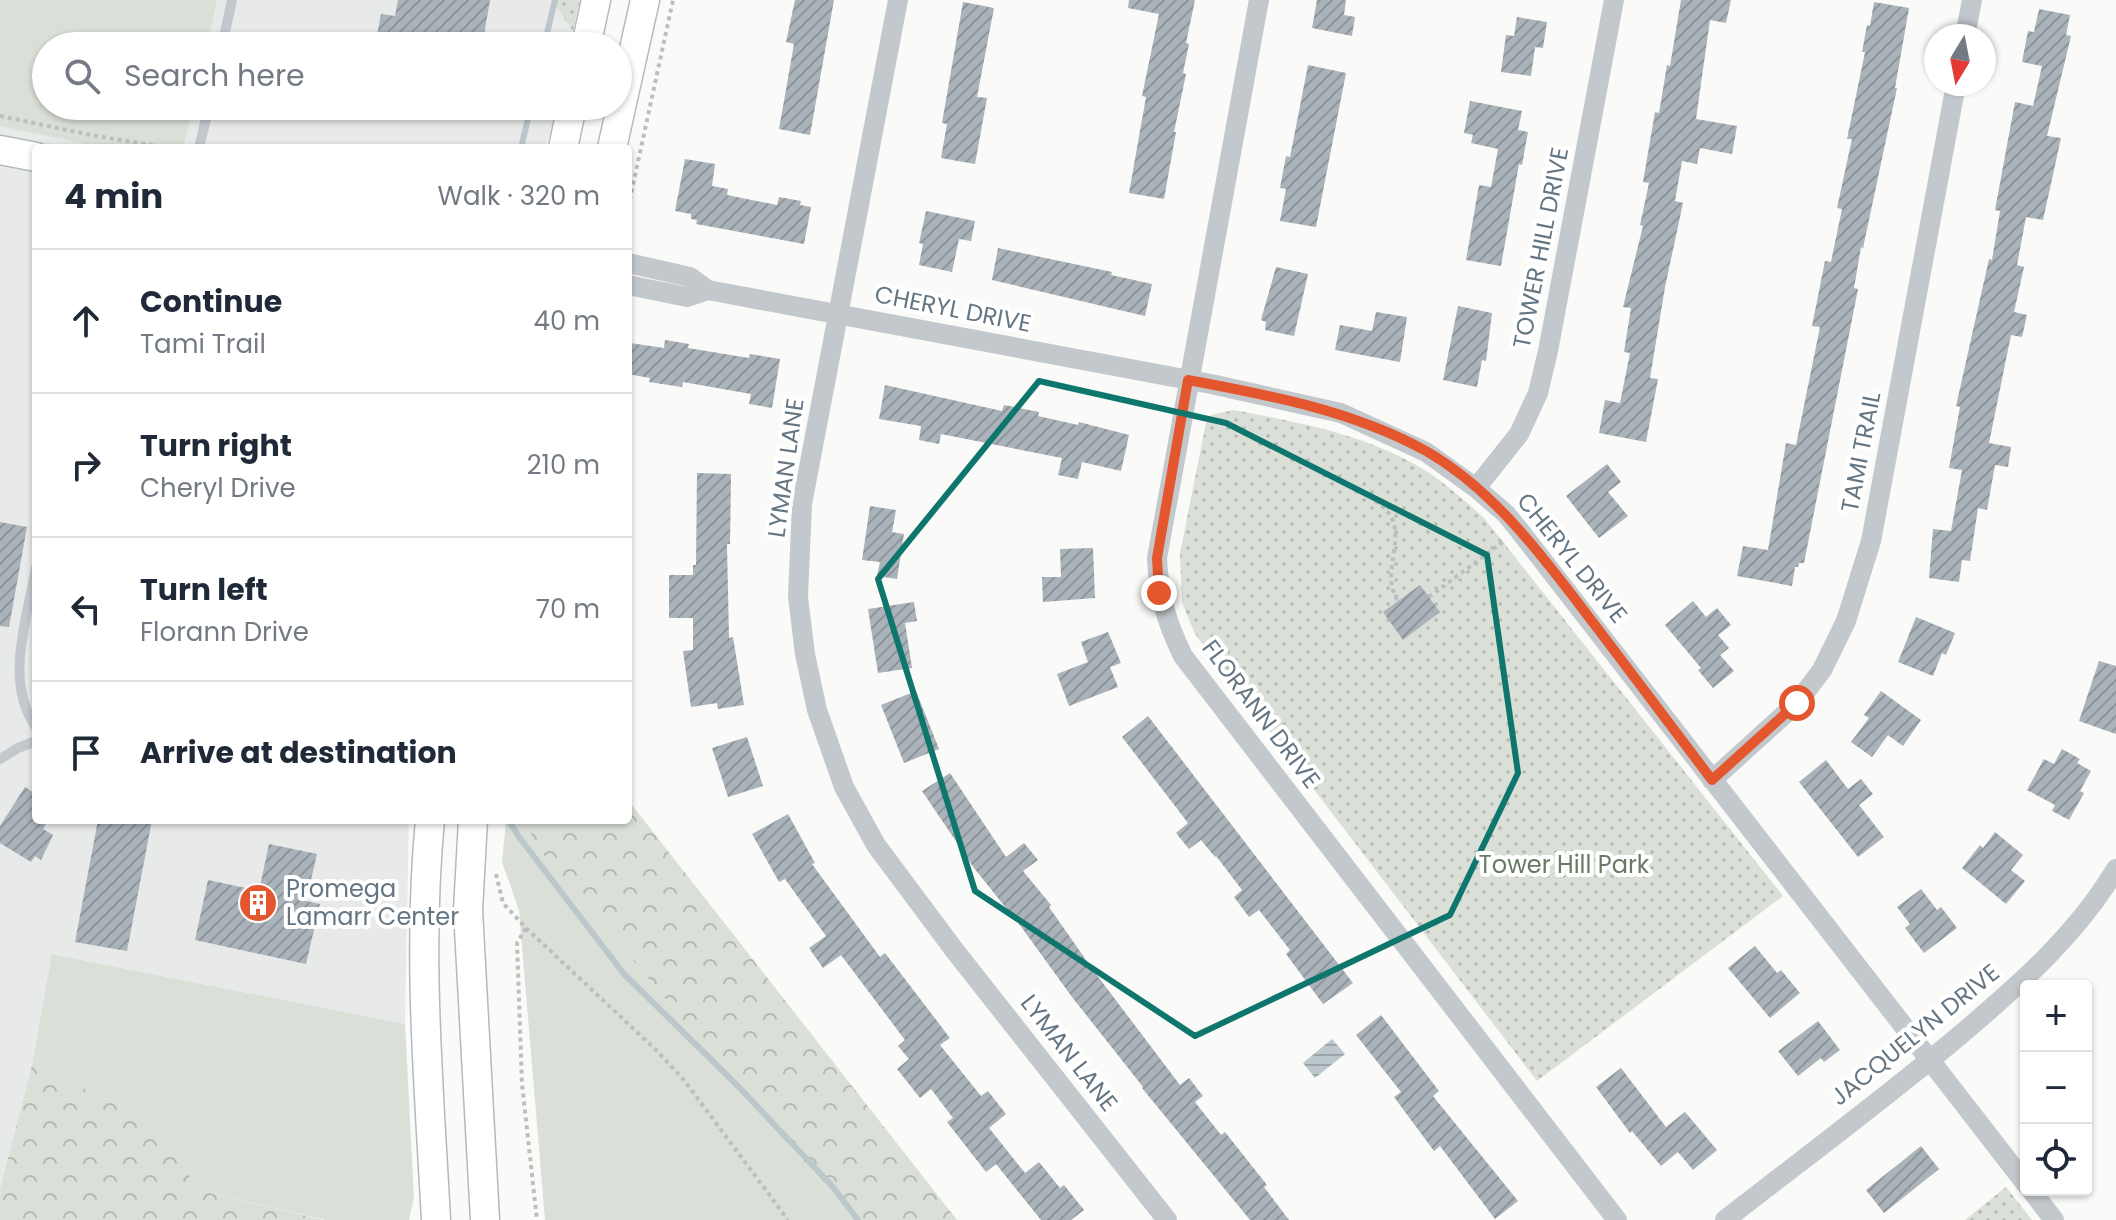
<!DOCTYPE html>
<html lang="en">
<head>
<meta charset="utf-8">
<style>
  :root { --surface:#fff; --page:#f2f2f3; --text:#1f2937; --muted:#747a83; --line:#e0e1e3 }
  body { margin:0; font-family:Poppins,sans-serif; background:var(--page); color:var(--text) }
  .controls { position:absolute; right:24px; bottom:24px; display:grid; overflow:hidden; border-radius:8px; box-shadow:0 2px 6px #0004 }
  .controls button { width:72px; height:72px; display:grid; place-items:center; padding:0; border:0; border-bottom:2px solid var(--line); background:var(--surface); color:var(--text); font:40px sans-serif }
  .compass { position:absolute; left:1924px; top:24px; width:72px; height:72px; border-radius:50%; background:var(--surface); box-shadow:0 2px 6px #0004; rotate:190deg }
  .stop { position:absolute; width:24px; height:24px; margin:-18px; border:6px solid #e4572e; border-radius:50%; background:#fff }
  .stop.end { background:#e4572e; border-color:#fff; box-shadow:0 2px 8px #0008 }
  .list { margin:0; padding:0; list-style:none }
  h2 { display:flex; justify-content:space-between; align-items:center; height:104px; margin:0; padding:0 32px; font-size:34px }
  h2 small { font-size:26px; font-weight:400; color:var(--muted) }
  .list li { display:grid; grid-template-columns:52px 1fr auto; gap:24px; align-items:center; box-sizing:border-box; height:144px; padding:0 32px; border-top:2px solid var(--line) }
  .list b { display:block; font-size:30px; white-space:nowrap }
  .list p { margin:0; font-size:26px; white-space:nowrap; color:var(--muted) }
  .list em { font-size:26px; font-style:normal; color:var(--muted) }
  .icon { flex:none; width:44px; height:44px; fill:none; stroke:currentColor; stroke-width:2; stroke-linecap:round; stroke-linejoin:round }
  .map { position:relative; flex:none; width:2116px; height:1220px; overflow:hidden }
  .search { position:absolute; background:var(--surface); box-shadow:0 2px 6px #0004; left:32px; top:32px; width:600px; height:88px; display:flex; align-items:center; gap:20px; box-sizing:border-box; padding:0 28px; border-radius:44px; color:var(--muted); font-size:30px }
  .panel { position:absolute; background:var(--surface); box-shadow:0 2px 6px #0004; left:32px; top:144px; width:600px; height:680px; border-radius:8px }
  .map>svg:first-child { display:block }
</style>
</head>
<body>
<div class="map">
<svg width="2116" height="1220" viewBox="0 0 2116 1220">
  <defs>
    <pattern id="forest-crowns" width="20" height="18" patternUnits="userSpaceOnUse" patternTransform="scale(2)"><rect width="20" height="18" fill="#dadfd7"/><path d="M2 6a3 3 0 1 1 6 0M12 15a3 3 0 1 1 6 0" fill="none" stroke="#b4b9b4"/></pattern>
    <pattern id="park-dots" width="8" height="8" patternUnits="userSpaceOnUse" patternTransform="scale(2)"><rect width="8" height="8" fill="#dadfd7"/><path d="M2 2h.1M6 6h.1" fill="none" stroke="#b4b9b4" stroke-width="1.8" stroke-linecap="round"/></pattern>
    <pattern id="water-rules" width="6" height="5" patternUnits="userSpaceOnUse" patternTransform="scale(2)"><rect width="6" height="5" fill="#bbc7cb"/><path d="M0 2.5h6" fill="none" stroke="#9ca6aa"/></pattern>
    <pattern id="building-hatch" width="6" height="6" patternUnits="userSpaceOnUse" patternTransform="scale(2)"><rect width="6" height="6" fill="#aab3b9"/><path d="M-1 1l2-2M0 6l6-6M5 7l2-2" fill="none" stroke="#8e969c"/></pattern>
  </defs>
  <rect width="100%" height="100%" fill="#fafaf8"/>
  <path fill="#e8e9e9" d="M0,0H551L573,31L571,46H46V106H559L545,148H36V820H409L405,1024L53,954L32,1065L0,1189Z"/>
  <path fill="#dadfd7" d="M0,0H217L207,46H46V106H193L183,148H104L0,126Z
    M506,820H528L534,842L853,1220H545L519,910L502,862Z
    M52,954L405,1024L414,1197L409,1220H325L198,1190L156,1121L32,1065Z"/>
  <path fill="url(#forest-crowns)" d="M628,800L957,1220H853L533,842L528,820H628Z
    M32,1065L156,1121L198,1190L323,1220H0V1189Z"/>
  <path fill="url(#park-dots)" d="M551,0H580L573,31Z
    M1234,410C1296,422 1359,433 1416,465C1441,479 1463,499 1484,518L1783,896L1537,1081L1195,634L1182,603L1180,553L1206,423L1211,415Z
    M2006,1187L2032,1220H1965Z"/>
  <path fill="url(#water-rules)" d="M1332,1039L1345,1054L1315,1078L1303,1063Z"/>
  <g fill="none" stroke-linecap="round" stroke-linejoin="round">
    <path stroke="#bbc7cb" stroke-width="6" d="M544,46L555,0
      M521,148L531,106
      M509,821L519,837L624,974L736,1084L833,1187L858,1220"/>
  </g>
  <path fill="url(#building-hatch)" d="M398,0H490L482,46H375L381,14L395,16Z
    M795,0H834L810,135L779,129L794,44L786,42Z
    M1129,0H1195L1186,43L1189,44L1183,73L1186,74L1174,132H1176L1164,199L1129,193L1146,97L1142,96L1159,14L1128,8Z
    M1317,0H1346L1344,15L1355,17L1352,36L1312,28Z
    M1681,0H1731L1726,23L1710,20L1696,119L1737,126L1732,154L1700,148L1697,164L1682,161L1675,201L1683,203L1665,287L1650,378L1658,379L1646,442L1599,433L1605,400L1620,403L1630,353L1624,352L1631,308L1623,307L1643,226L1640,225L1649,183L1643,182L1655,112L1659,113L1667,65L1670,66Z
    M963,2L994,8L977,97L987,98L975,164L941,158L947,124L942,123Z
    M1874,2L1909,8L1895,88H1897L1863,248L1861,247L1854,288L1858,289L1804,563H1799L1798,567H1795L1792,586L1737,576L1743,546L1768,550L1786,443L1796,445L1820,327L1812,326L1825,261L1831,262L1842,209L1837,208L1852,139H1847L1865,52H1862L1867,25L1870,26Z
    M2039,9L2070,15L2066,35L2071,36L2047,136L2061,138L2043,220L2026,217L2017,265L2024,267L2014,312L2027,315L2022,337L2011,335L1989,443L2011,447L2008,467L1995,465L1987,510L1978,508L1970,561L1962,560L1959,582L1929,578L1933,529L1951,531L1962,470L1949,468L1960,407L1956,406L1989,259L1992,260L2000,211L1995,210L2015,102L2033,106L2042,66L2022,62L2028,31L2034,32Z
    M1517,17L1547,22L1543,48L1535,47L1531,76L1501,72L1506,35L1514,36Z
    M1308,65L1346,73L1316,227L1280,221L1286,189L1280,188L1286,156L1290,157Z
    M1470,101L1522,111L1518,130L1528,132L1522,165L1519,164L1501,266L1466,260L1479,185L1491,187L1498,149L1471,143L1473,135L1464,133Z
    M685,159L715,164L712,186L728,189L727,195L777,205L779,197L801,201L800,205L811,207L804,244L696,224L697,220L691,219V214L675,211Z
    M926,211L975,221L971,241L959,239L952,272L919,265L923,244L919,243Z
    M998,248L1112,272L1111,275L1152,284L1145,316L992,280Z
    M1276,267L1308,274L1294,336L1265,330L1266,322L1261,320Z
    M1458,306L1492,313L1486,361L1482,360L1477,387L1443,380Z
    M1376,312L1407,317L1400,362L1335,350L1340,325L1372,331Z
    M665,340L689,344L688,348L749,358L750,354L780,359L772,408L749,404L751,394L683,382L682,387L649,382L650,378L628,374L630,343L664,348Z
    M885,385L1002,411L1004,405L1039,412L1038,416L1078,425L1079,422L1129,435L1121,471L1082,462L1078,479L1058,475L1062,458L941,434L939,444L919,440L921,426L879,419Z
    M1607,464L1621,482L1608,492L1628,516L1599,538L1566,496Z
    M697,473L731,474L730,544H727L729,638L733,637L744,705L718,709L717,703L691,707L683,651L693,650V618H669V575H693V565H696Z
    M870,506L896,510L892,532L904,534L897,579L877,576L880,562L862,560Z
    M0,522L27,527L9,627L0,626Z
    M1093,548L1095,598L1043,602L1042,577H1061L1060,549Z
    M1420,585L1440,612L1403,640L1383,612Z
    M1693,601L1706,617L1717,608L1731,625L1718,635L1729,648L1720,655L1734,671L1713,688L1698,670L1701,668L1665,625Z
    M914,602L917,621L905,623L912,668L878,673L868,609Z
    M1916,617L1955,633L1946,655L1942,653L1933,676L1898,662Z
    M1108,632L1121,663L1110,667L1118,687L1069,706L1057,674L1088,662L1081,642Z
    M2099,661L2116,666V734L2079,721Z
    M916,691L939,749L904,763L881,705Z
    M1881,691L1921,720L1903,746L1888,735L1872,757L1851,742L1869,718L1864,715Z
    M1148,716L1353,983L1323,1004L1286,954L1290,950L1259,910L1249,917L1234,897L1242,890L1216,856L1215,857L1201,840L1189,849L1176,833L1188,823L1122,737Z
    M747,737L763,786L728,797L712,748Z
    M2062,749L2080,759L2077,763L2091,771L2080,791L2084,793L2069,820L2052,811L2055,805L2027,790L2044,759L2054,764Z
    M1826,760L1848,789L1861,779L1873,794L1859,805L1884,837L1858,857L1799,782Z
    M950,773L1006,857L1024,843L1038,860L1023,871L1051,905L1049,907L1093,970L1180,1085L1189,1078L1203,1096L1195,1102L1221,1135L1225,1132L1267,1185L1264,1187L1289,1220H1250L1142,1088L1143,1087L1072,997L1022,928L974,868L922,791Z
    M25,787L36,794V820H48L43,829L53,835L41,860L35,856L31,862L0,843V826Z
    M788,814L815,863L812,864L880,957L885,953L950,1038L940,1045L981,1096L988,1091L1006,1114L989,1128L1025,1173L1039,1162L1060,1188L1064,1185L1084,1210L1071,1220H1041L996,1164L986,1172L947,1122L953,1118L931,1089L920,1098L897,1069L909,1059L898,1046L905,1040L841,955L823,968L809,948L826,936L785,879L779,882L752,834Z
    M98,820H152L127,951L75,942Z
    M1995,832L2023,855L2011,870L2025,881L2006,904L1962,868L1980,845L1983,848Z
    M269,844L317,854L306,901L320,904L306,964L195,940L208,880L259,891Z
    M1921,889L1937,910L1941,907L1957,928L1924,953L1905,928L1910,924L1897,907Z
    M1755,946L1777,973L1781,970L1800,993L1770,1018L1728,968Z
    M1381,1015L1439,1091L1433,1096L1518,1201L1495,1219L1440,1146L1434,1151L1394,1097L1401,1092L1356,1035Z
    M1818,1021L1840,1050L1824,1062L1821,1058L1798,1076L1778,1051Z
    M1621,1068L1666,1127L1685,1112L1717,1150L1693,1170L1678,1152L1661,1166L1632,1131L1630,1133L1596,1087Z
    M1921,1146L1939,1169L1884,1213L1866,1190Z"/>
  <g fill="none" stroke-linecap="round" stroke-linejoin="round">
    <g stroke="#b3babf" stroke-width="31">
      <path id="secondary" d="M586,46L596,0
        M563,148L572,106
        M612,148L645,0
        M0,150L36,157
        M430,820C417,953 429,1087 436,1220
        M473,820L468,910L485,1220"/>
    </g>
    <path stroke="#bbbfc2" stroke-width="4" stroke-dasharray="4 4" stroke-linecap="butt" d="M0,116L96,136L170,148
      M628,208L673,0
      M1375,501C1418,527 1376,569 1398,601
      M1429,597L1504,541
      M496,874L503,903L526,928L517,943L522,1084L537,1220
      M526,928L656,1050L684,1080L788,1220"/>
    <path stroke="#c3c8cc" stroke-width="10" d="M222,46L232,0
      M199,148L209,106
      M36,568C27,618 4,683 36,727
      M0,759L18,748L36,741"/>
    <path stroke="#c3c8cc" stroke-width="20" d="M898,0L802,504L798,597L805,654L817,710L844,787L876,845L955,951L1167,1220
      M1259,0L1157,558C1159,597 1166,621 1183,656L1617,1220
      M1965,36L1972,0
      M628,263L690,277L708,290L1211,384L1341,413L1426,452L1476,488L1505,513L1519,530L2026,1184
      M628,285L687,297L708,290
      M1476,488L1519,434L1538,393L1548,351L1614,0
      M1712,780L1797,703L1822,670L1846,621L1871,541L1956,84
      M2031,1190L2054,1220
      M1725,1220C1803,1159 1883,1100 1959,1036C2018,986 2076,936 2116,869"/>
    <use href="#secondary" stroke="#fff" stroke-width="28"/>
  </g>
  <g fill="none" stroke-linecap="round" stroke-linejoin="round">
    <path stroke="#e4572e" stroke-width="10" d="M1159,593L1157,558L1188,380C1269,395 1354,411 1426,451C1498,492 1548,564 1598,629C1636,680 1674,730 1712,780L1797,703"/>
  </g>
  <path fill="none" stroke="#0f766e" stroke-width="6" stroke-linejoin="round" d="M1039,381L1226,423L1487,555L1518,773L1450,915L1195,1036L975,891L878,579Z"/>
  <defs>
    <g id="building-disc" transform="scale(2)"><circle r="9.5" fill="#e4572e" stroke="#fff"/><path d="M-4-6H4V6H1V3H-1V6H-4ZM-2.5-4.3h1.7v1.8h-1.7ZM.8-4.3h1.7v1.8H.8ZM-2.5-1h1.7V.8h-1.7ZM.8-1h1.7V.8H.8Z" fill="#fff"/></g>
  </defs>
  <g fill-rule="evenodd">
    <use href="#building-disc" x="258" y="903"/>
  </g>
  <g text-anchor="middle" stroke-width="8" stroke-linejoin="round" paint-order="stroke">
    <g font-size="24" fill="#657683" stroke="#fff">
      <text transform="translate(1541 248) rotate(-79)" y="8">TOWER HILL DRIVE</text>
      <text transform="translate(953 309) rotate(11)" y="8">CHERYL DRIVE</text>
      <text transform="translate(1861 452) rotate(-79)" y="8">TAMI TRAIL</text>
      <text transform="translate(786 468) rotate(-82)" y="8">LYMAN LANE</text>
      <text transform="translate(1572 558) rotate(51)" y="8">CHERYL DRIVE</text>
      <text transform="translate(1261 714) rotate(53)" y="8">FLORANN DRIVE</text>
      <text transform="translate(1915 1035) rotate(-39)" y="8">JACQUELYN DRIVE</text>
      <text transform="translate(1069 1053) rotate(52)" y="8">LYMAN LANE</text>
    </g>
    <g font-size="24" fill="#687a64" stroke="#fff">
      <text x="1564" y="873">Tower Hill Park</text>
    </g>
    <g font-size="24" fill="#657683" stroke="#fff" text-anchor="start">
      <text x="286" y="897">Promega<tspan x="286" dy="28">Lamarr Center</tspan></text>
    </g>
  </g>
</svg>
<div class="controls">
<button>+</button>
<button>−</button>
<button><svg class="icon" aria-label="locate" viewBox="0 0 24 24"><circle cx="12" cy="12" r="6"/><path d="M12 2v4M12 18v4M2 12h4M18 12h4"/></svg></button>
</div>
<svg class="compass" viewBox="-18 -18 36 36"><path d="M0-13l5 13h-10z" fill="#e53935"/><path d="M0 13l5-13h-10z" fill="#747a83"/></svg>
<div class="stop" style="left:1797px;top:703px"></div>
<div class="stop end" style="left:1159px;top:593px"></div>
<div class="search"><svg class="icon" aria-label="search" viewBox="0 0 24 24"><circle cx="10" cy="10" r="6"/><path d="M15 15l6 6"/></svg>Search here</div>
<section class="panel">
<h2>4 min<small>Walk · 320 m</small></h2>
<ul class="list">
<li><svg class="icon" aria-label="ahead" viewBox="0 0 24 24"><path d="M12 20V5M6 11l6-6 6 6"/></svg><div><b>Continue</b><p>Tami Trail</p></div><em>40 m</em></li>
<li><svg class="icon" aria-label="right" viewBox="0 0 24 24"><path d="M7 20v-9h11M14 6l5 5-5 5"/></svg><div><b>Turn right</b><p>Cheryl Drive</p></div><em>210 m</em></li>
<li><svg class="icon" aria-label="left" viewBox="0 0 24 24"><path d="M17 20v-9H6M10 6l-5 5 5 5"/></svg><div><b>Turn left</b><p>Florann Drive</p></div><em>70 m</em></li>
<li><svg class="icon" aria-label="arrive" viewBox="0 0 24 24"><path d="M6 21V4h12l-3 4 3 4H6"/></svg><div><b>Arrive at destination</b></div></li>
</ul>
</section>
</div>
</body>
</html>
